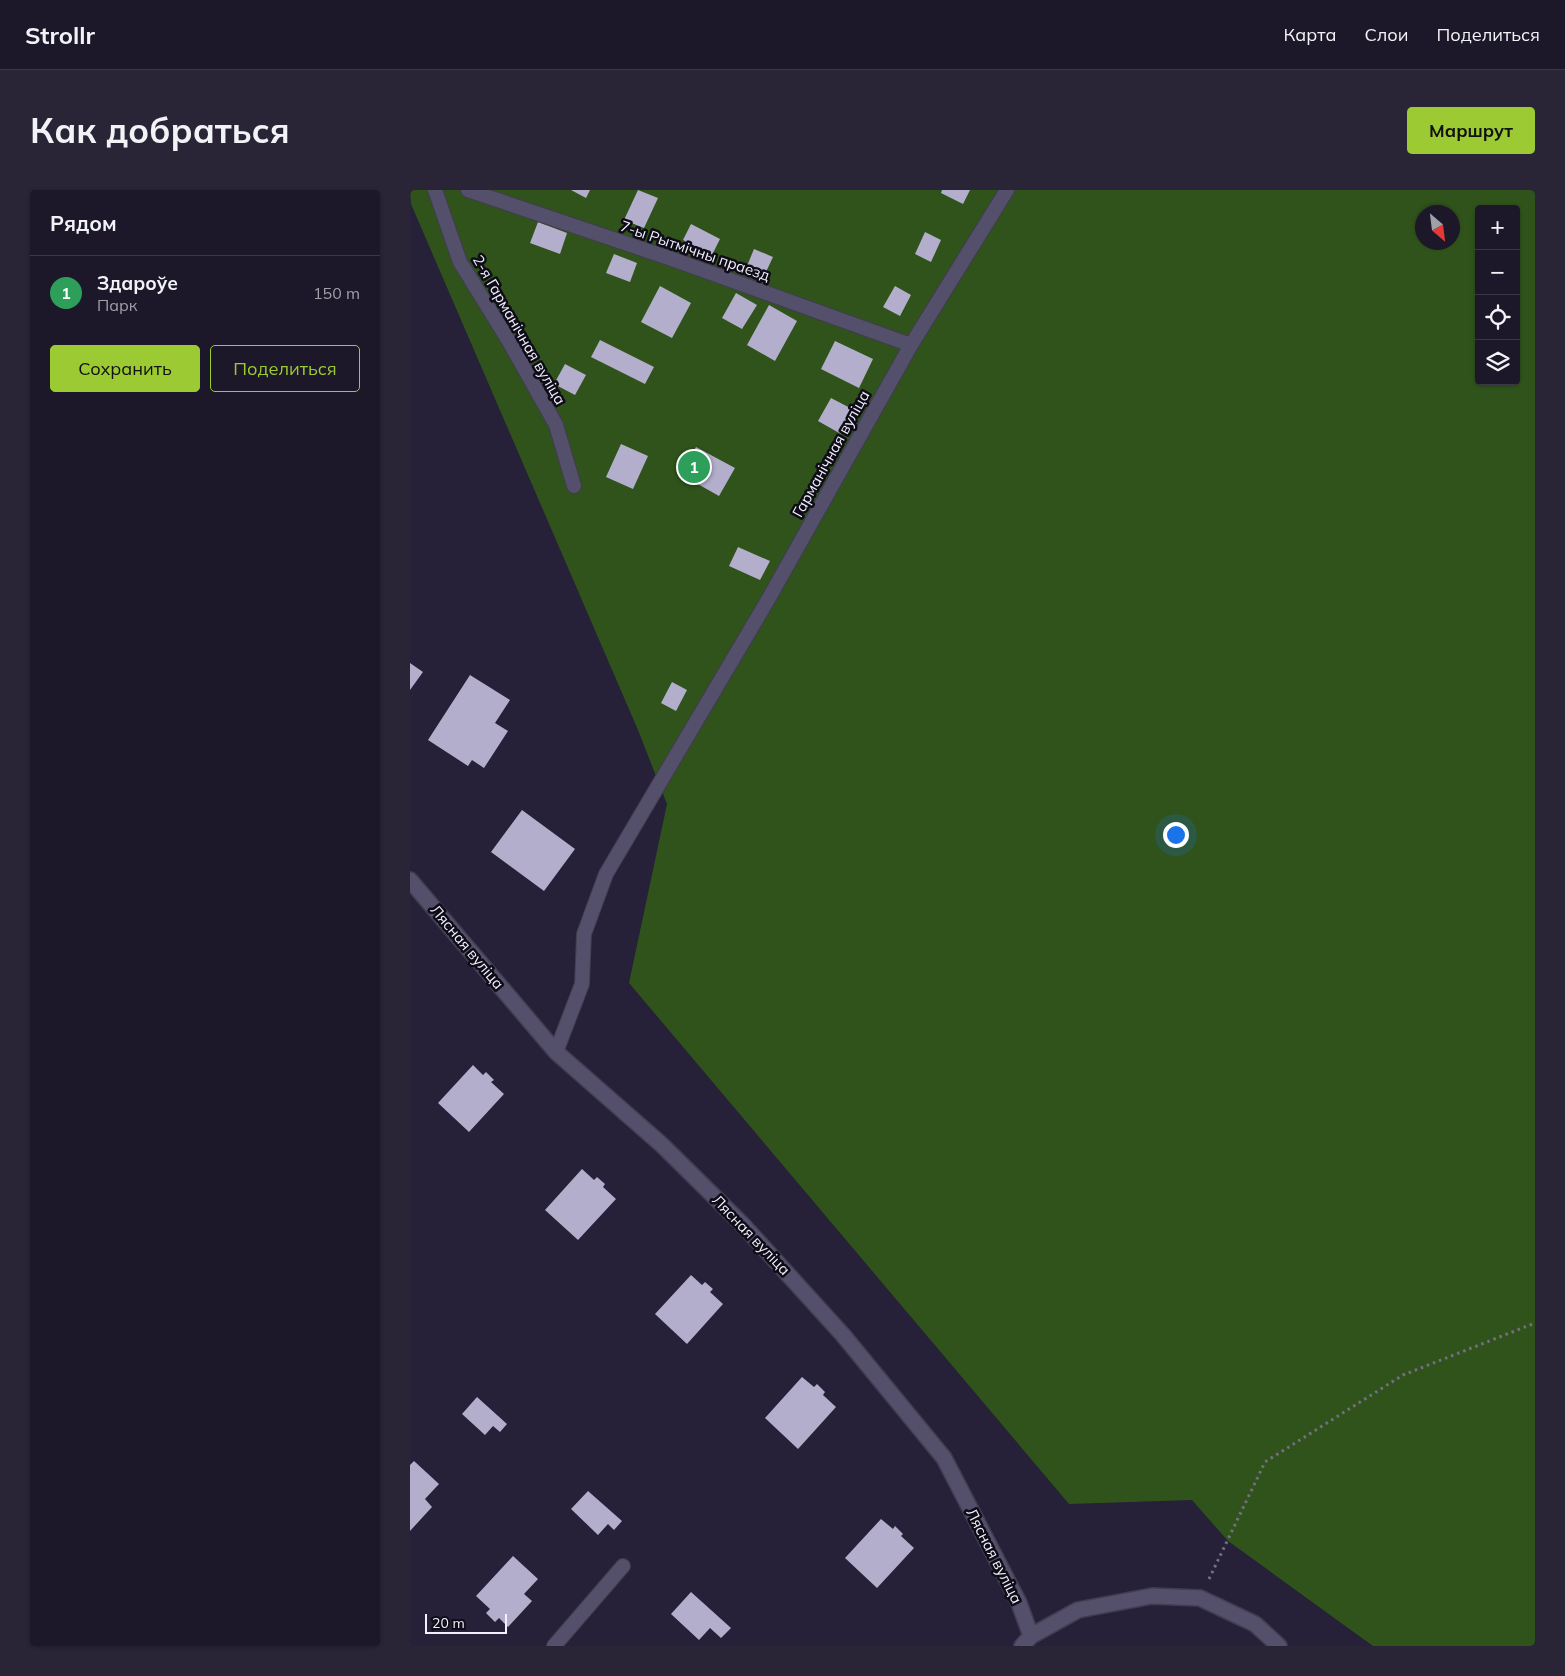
<!DOCTYPE html>
<html lang="ru">
<head>
<meta charset="utf-8">
<style>
  :root { --surface:#1c182a; --page:#292536; --text:#f1f3f6; --muted:#a0a0a8; --line:#3a3747; --accent:#9cca32 }
  body { margin:0; font-family:Mulish,sans-serif; background:var(--page); color:var(--text) }
  .controls { position:absolute; right:15px; top:15px; display:grid; overflow:hidden; border-radius:5px; box-shadow:0 1px 4px #0004 }
  .controls button { width:45px; height:45px; display:grid; place-items:center; padding:0; border:0; border-bottom:1px solid var(--line); background:var(--surface); color:var(--text); font:25px sans-serif }
  .compass { position:absolute; left:1005px; top:15px; width:45px; height:45px; border-radius:50%; background:var(--surface); box-shadow:0 1px 4px #0004; rotate:152deg }
  .scale { position:absolute; left:15px; bottom:12px; width:82px; box-sizing:border-box; padding-left:5px; border:2px solid #f2f0fd; border-top:0; font-size:14px; line-height:18px; white-space:nowrap; color:#f2f0fd; -webkit-text-stroke:4px #0e0c17; paint-order:stroke }
  .you { position:absolute; left:765px; top:644px; width:18px; height:18px; margin:-12px; border:4px solid #fff; border-radius:50%; background:#1a73e8; box-shadow:0 0 0 8px #1a73e833 }
  .badge { display:grid; place-items:center; width:32px; height:32px; border-radius:50%; background:var(--accent); color:#fff; font-size:16px; font-weight:700 }
  .pin { position:absolute; translate:-50% -50%; border:2px solid #fff; box-shadow:0 1px 5px #0006 }
  .list { margin:0; padding:0; list-style:none }
  h2 { display:flex; justify-content:space-between; align-items:center; height:65px; margin:0; padding:0 20px; font-size:21px }
  h2 small { font-size:16px; font-weight:400; color:var(--muted) }
  .list li { display:grid; grid-template-columns:32px 1fr auto; gap:15px; align-items:center; box-sizing:border-box; height:75px; padding:0 20px; border-top:1px solid var(--line) }
  .list b { display:block; font-size:19px; white-space:nowrap }
  .list p { margin:0; font-size:16px; white-space:nowrap; color:var(--muted) }
  .list em { font-size:16px; font-style:normal; color:var(--muted) }
  .actions { display:flex; gap:10px; padding:15px 20px }
  .actions a { flex:1; padding:11px 0; border:1px solid var(--accent); border-radius:5px; text-align:center; font-size:18px; color:var(--accent) }
  .actions .main { background:var(--accent); color:#111 }
  .icon { flex:none; width:28px; height:28px; fill:none; stroke:currentColor; stroke-width:2; stroke-linecap:round; stroke-linejoin:round }
  .map { position:relative; flex:none; width:1125px; height:1456px; overflow:hidden; border-radius:5px }
  header { display:flex; align-items:center; gap:30px; box-sizing:border-box; height:70px; padding:0 25px; background:var(--surface); border-bottom:1px solid var(--line) }
  header strong { font-size:24px }
  nav { display:flex; gap:28px; margin-inline-start:auto; font-size:18px }
  .intro { display:flex; align-items:center; justify-content:space-between; box-sizing:border-box; height:120px; padding:0 30px }
  h1 { margin:0; font-size:35px }
  .button { padding:12px 22px; border-radius:5px; background:var(--accent); color:#111; font-size:18px; font-weight:700 }
  main { display:flex; gap:30px; padding:0 30px }
  aside { flex:1; background:var(--surface); border-radius:5px; box-shadow:0 1px 4px #0004 }
  .map>svg:first-child { display:block }
</style>
</head>
<body>
<header>
<strong>Strollr</strong>
<nav><a>Карта</a><a>Слои</a><a>Поделиться</a></nav>
</header>
<div class="intro"><h1>Как добраться</h1><a class="button">Маршрут</a></div>
<main>
<aside>
<h2>Рядом<small></small></h2>
<ul class="list">
<li><span class="badge" style="background:#2e9e5b">1</span><div><b>Здароўе</b><p>Парк</p></div><em>150 m</em></li>
</ul>
<div class="actions"><a class="main">Сохранить</a><a>Поделиться</a></div>
</aside>
<div class="map">
<svg width="1125" height="1456" viewBox="0 0 1125 1456">
  <rect width="100%" height="100%" fill="#262038"/>
  <path fill="#30531b" fill-rule="evenodd" d="M0,0H1125V1456H963L818,1351L782,1310L659,1314L219,793L257,614L228,540L1,14ZM1069,19H1106V191H1069ZM1012,22H1042V52H1012Z"/>
  <path fill="#b4aecd" d="M161,0H180L176,8Z
    M228,0L248,8L234,38L214,30Z
    M532,0H560L553,14L531,3Z
    M128,32L157,43L150,64L120,53Z
    M281,34L310,49L302,65L273,50Z
    M515,42L531,50L521,72L505,64Z
    M344,59L363,67L355,84L337,76Z
    M204,64L227,73L220,92L196,83Z
    M250,96L281,113L262,148L231,132Z
    M485,96L501,105L490,126L473,117Z
    M326,103L347,115L332,139L312,128Z
    M359,115L387,131L365,171L337,155Z
    M190,150L244,177L235,194L181,167Z
    M425,151L463,169L449,198L411,179Z
    M155,174L176,185L165,205L144,194Z
    M421,208L444,220L431,244L408,231Z
    M211,254L238,266L223,299L196,287Z
    M286,257L325,278L309,306L270,284Z
    M328,357L360,371L350,390L319,376Z
    M0,473L13,482L0,500Z
    M60,485L100,510L85,533L98,541L74,578L62,570L58,576L18,550Z
    M262,492L277,500L266,521L251,513Z
    M112,620L165,659L134,701L81,662Z
    M63,875L73,885L76,882L84,890L81,892L94,904L59,942L28,913Z
    M172,979L184,990L187,987L195,994L193,997L206,1009L168,1050L135,1020Z
    M281,1085L292,1095L295,1092L303,1099L300,1102L313,1114L277,1154L245,1124Z
    M392,1187L404,1197L407,1194L415,1202L413,1205L426,1217L388,1259L355,1228Z
    M67,1207L97,1234L90,1242L83,1236L75,1245L52,1224Z
    M4,1271L29,1294L15,1309L22,1317L0,1341V1275Z
    M178,1301L212,1331L204,1340L198,1334L188,1345L161,1319Z
    M471,1329L483,1339L485,1336L493,1344L491,1346L504,1358L467,1398L435,1368Z
    M103,1366L128,1389L114,1404L122,1411L98,1437L89,1428L85,1432L76,1423L80,1419L66,1406Z
    M281,1402L321,1438L311,1448L300,1438L289,1450L261,1424Z"/>
  <g fill="none" stroke-linecap="round" stroke-linejoin="round">
    <g stroke="#413c50" stroke-width="16">
      <path id="lane" d="M25,0L50,72L97,148L146,235L164,296
        M58,0L262,69L501,155
        M146,862L172,794L174,744L196,684L359,408L501,155L597,0
        M144,1456L213,1376"/>
    </g>
    <g stroke="#413c50" stroke-width="18">
      <path id="street" d="M0,690L146,862L252,955L334,1036L433,1145L534,1268L609,1413L621,1446
        M612,1456L621,1446L668,1420L742,1406L790,1408L845,1434L869,1456"/>
    </g>
    <path stroke="#746f83" stroke-width="3" stroke-dasharray="2.5 4" stroke-linecap="butt" d="M799,1389L855,1272L993,1185L1125,1133"/>
    <use href="#lane" stroke="#544f6a" stroke-width="14"/>
    <use href="#street" stroke="#544f6a" stroke-width="15"/>
  </g>
  <g text-anchor="middle" stroke-width="5" stroke-linejoin="round" paint-order="stroke">
    <g font-size="15" fill="#f2f0fd" stroke="#0e0c17">
      <text transform="translate(285 61) rotate(19)" y="5">7-ы Рытмічны праезд</text>
      <text transform="translate(109 140) rotate(60)" y="5">2-я Гарманічная вуліца</text>
      <text transform="translate(421 264) rotate(-61)" y="5">Гарманічная вуліца</text>
      <text transform="translate(57 757) rotate(50)" y="5">Лясная вуліца</text>
      <text transform="translate(341 1045) rotate(46)" y="5">Лясная вуліца</text>
      <text transform="translate(584 1366) rotate(63)" y="5">Лясная вуліца</text>
    </g>
  </g>
</svg>
<div class="controls">
<button>+</button>
<button>−</button>
<button><svg class="icon" aria-label="locate" viewBox="0 0 24 24"><circle cx="12" cy="12" r="6"/><path d="M12 2v4M12 18v4M2 12h4M18 12h4"/></svg></button>
<button><svg class="icon" aria-label="layers" viewBox="0 0 24 24"><path d="M12 4l9 5-9 5-9-5zM3 14l9 5 9-5"/></svg></button>
</div>
<svg class="compass" viewBox="-18 -18 36 36"><path d="M0-13l5 13h-10z" fill="#e53935"/><path d="M0 13l5-13h-10z" fill="#a0a0a8"/></svg>
<div class="scale">20 m</div>
<div class="you"></div>
<div class="pin badge" style="left:284px;top:277px;background:#2e9e5b">1</div>
</div>
</main>
</body>
</html>
